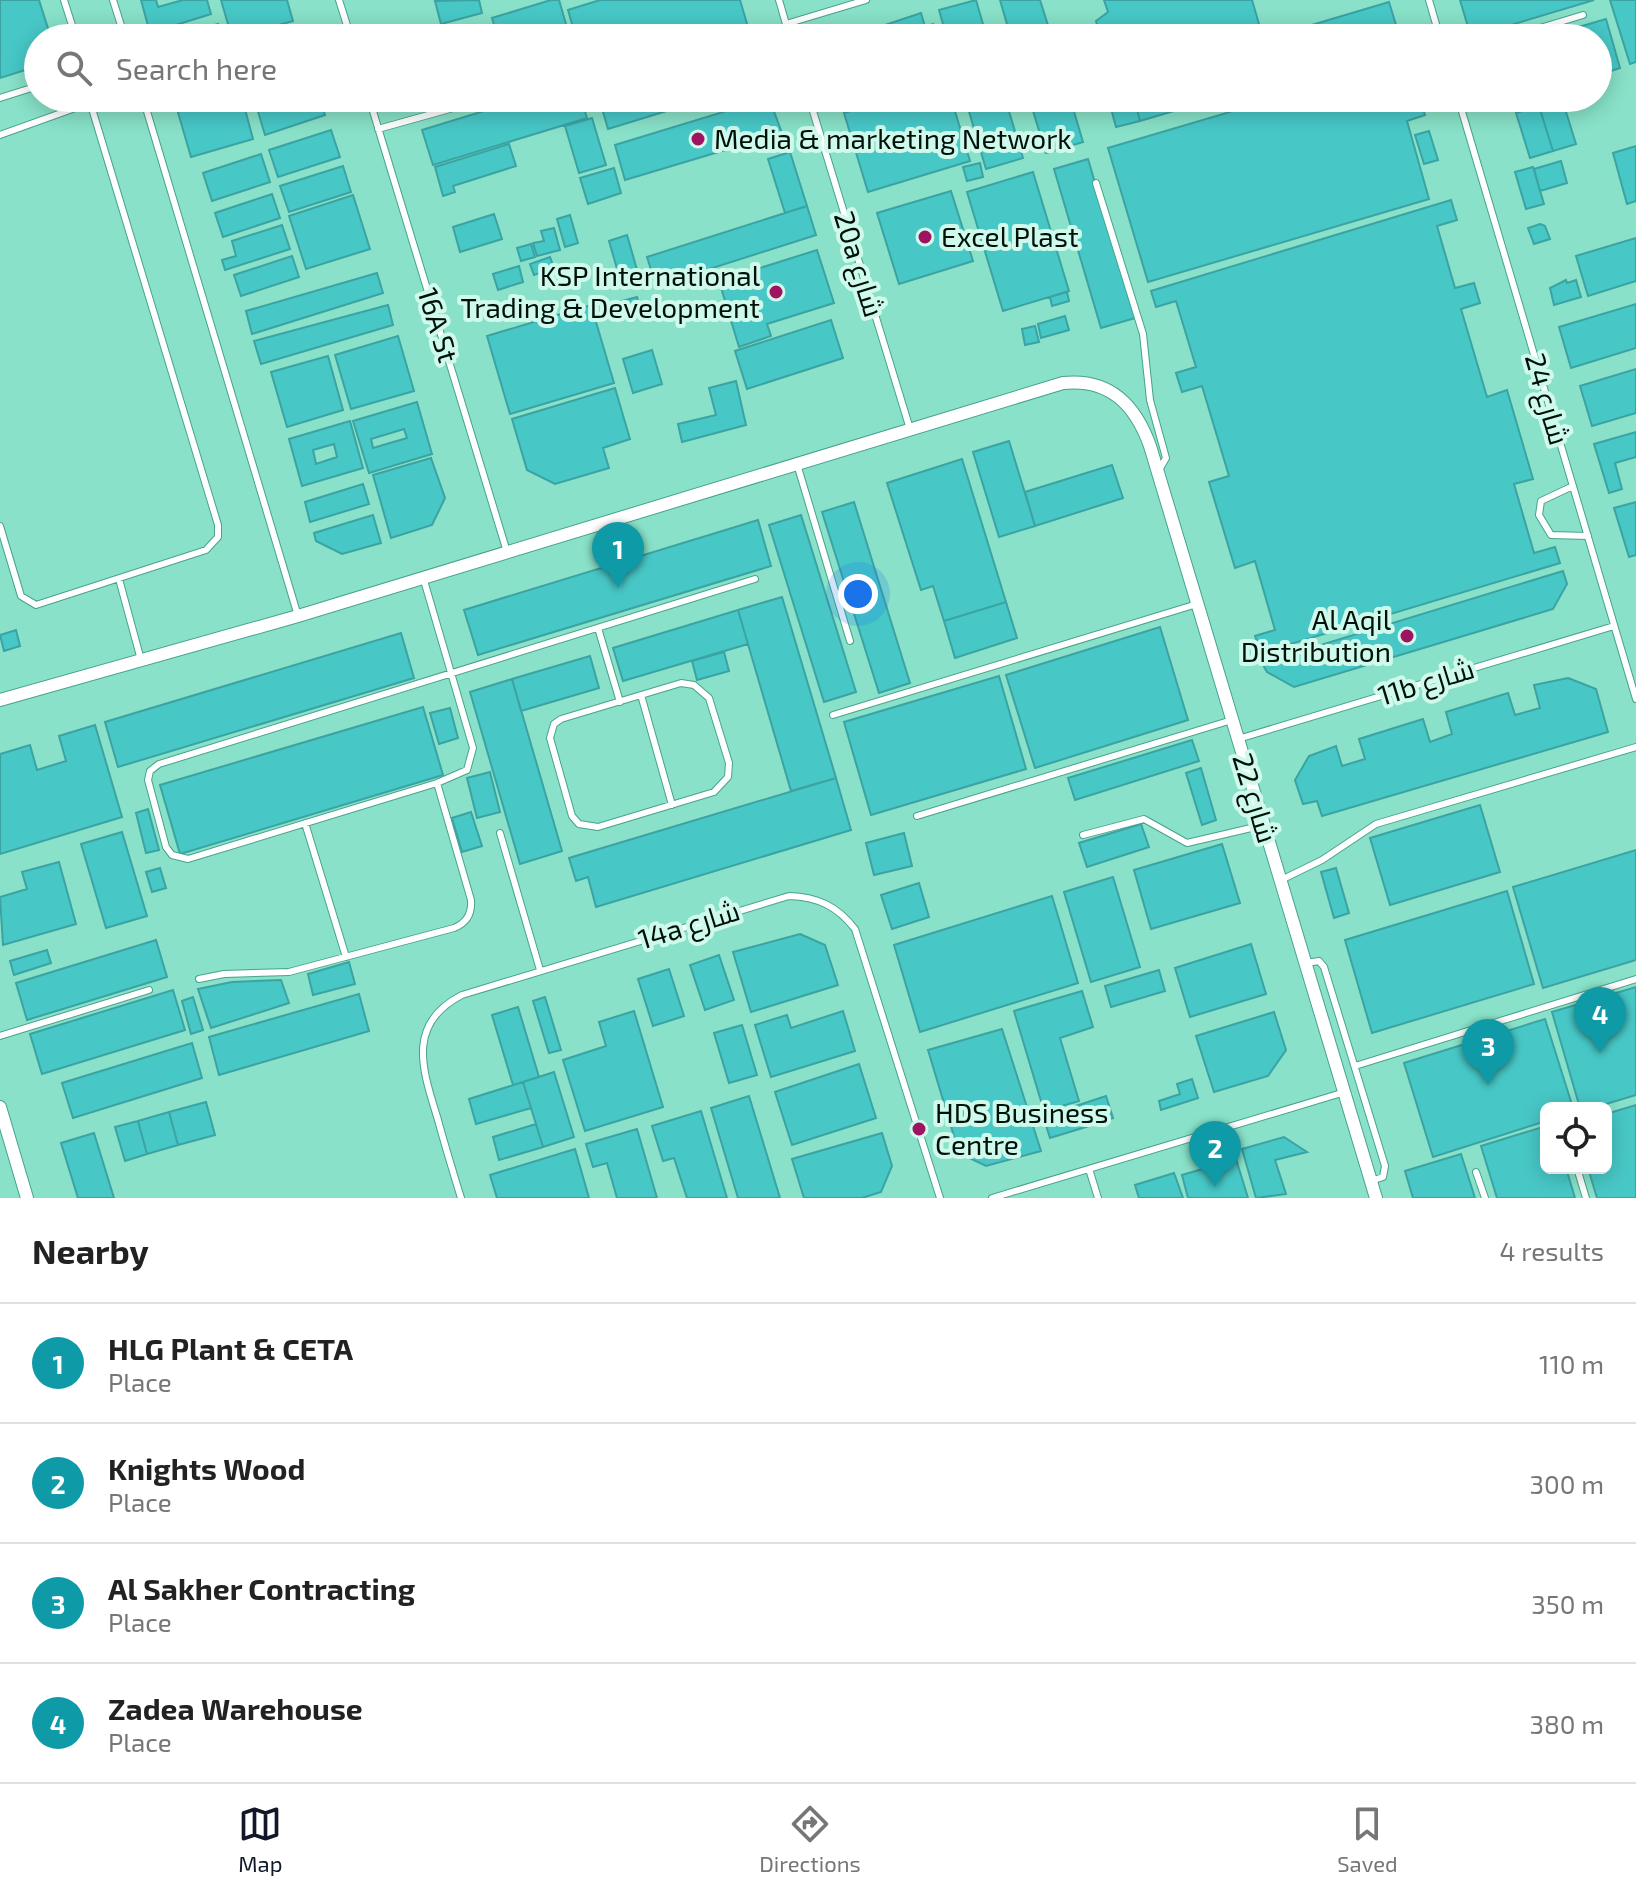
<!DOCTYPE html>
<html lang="en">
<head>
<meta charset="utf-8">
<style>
  :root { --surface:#fff; --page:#f2f2f2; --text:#222; --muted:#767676; --line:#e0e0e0; --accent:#111827 }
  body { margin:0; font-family:"Exo 2",Cairo,sans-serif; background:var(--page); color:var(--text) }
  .controls { position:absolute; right:24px; bottom:24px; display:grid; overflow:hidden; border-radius:12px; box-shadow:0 4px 20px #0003 }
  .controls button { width:72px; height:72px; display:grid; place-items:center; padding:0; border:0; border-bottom:2px solid var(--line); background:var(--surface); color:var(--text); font:40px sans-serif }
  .you { position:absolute; left:858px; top:594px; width:28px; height:28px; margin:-20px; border:6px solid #fff; border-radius:50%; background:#1a73e8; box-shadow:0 0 0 12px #1a73e833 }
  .badge { display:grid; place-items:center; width:52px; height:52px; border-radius:50%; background:var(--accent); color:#fff; font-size:26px; font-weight:700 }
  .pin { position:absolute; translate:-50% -66px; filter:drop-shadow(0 2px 4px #0008) }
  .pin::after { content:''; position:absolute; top:42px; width:28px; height:24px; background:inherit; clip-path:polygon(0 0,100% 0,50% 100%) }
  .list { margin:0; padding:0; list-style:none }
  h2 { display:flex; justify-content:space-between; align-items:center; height:104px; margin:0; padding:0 32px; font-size:34px }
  h2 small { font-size:26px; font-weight:400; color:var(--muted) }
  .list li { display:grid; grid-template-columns:52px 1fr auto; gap:24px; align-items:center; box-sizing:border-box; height:120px; padding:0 32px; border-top:2px solid var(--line) }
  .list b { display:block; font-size:30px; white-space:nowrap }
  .list p { margin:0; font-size:26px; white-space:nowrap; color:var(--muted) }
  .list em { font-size:26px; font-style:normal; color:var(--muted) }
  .icon { flex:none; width:44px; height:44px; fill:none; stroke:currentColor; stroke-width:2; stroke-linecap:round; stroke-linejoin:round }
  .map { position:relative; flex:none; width:1636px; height:1198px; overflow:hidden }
  .search { position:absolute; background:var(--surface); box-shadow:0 4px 20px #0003; left:24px; right:24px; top:24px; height:88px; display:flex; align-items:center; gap:20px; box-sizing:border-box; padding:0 28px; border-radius:44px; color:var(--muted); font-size:30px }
  .sheet { height:584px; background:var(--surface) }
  nav { display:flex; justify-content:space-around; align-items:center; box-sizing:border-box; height:112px; border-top:2px solid var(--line); background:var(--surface); font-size:22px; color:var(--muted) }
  nav a { display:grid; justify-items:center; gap:4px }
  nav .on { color:var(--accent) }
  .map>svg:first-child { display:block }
</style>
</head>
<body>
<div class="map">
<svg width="1636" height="1198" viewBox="0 0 1636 1198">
  <rect width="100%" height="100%" fill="#88e1c8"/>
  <path fill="#47c8c7" stroke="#3ba3a2" stroke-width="2" fill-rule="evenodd" d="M0,0H39L51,38H38V66L0,78Z
    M141,0H156L158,7L183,0H207L211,14L150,33Z
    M221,0H287L293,21L232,38Z
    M479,0L482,13L441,24L435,1Z
    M551,0H559L570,38H498L492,18Z
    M600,0H740L750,34L736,38H576L568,10Z
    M976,0L987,38H947L939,10Z
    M1000,0H1040L1052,38H1011Z
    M1104,0H1252L1263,38L1101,36L1096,21L1108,12Z
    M1460,0H1594L1471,37Z
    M1610,0H1636V62L1630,64Z
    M1389,2L1400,38H1298L1295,30Z
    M921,13L925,27L933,24L937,38H846Z
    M1606,19L1620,68L1598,75V38H1541Z
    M218,24L222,38H171Z
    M215,98H242L253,139L191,157L177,109Z
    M254,98H279L283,110L320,98L325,115L265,135Z
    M526,98H581L587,118L433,165L422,130Z
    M599,98H709L608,129Z
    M769,98L782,133L625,180L615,145Z
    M893,98H951L970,161L868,192L844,113Z
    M965,98H1005L1023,158L986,169Z
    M1029,98H1070L1083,142L1046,153Z
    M1134,98H1218L1140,121Z
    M1134,98L1140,121L1116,127L1110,105Z
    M1277,98H1420L1425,115L1407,121L1429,199L1148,282L1108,148Z
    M1562,99L1576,144L1553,151L1539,106Z
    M1539,106L1553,151L1530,158L1516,113Z
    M592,118L606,165L579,173L565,126Z
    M331,130L340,157L278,177L269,150Z
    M1429,131L1438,160L1424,164L1415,135Z
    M509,144L516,166L453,186L455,192L443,196L435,167Z
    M1636,146V201L1627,204L1613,153Z
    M790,152L807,206L785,213L768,159Z
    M261,154L270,182L212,201L203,173Z
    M1088,159L1135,318L1101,328L1054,169Z
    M1561,161L1567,183L1540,191L1534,169Z
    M980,163L983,177L967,181L963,167Z
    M343,166L351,192L289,212L280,186Z
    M1533,167L1544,204L1526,209L1515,172Z
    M614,168L621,193L588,204L580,178Z
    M1033,172L1069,291L1003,311L967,192Z
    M951,191L973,261L899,284L877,213Z
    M272,194L280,218L223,237L215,213Z
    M353,195L370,249L306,269L289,216Z
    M1451,200L1457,220L1437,226L1455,288L1474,283L1480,303L1461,309L1487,397L1507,390L1533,479L1514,484L1534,553L1555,547L1560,563L1261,653L1255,636L1275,630L1255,561L1235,568L1209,482L1229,476L1202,386L1182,392L1176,373L1196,367L1176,301L1156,307L1151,291Z
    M807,206L816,235L656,286L647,257Z
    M494,214L502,239L460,252L453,227Z
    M570,215L578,243L565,247L557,219Z
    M1540,224L1545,226L1550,239L1534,244L1528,228Z
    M282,225L290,249L225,270L222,260L236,256L232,241Z
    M554,228L560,250L537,256L533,243L544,241L541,231Z
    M627,235L640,280L622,286L609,241Z
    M1636,238V281L1588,296L1576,256Z
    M531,244L535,257L521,261L517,248Z
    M817,250L834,303L767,324L771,336L739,347L719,281Z
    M292,256L299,277L241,296L234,275Z
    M550,257L554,268L534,275L530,264Z
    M519,266L523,282L498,290L493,274Z
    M377,273L383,293L252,334L246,311Z
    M1566,280L1567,283L1576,280L1581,297L1554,305L1550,288Z
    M1067,292L1069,301L1052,306L1050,297Z
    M637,297L641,314L615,321L611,304Z
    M1636,304V348L1571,368L1559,327Z
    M388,305L393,325L261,364L254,341Z
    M591,305L614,383L510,414L487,336Z
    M1065,316L1069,330L1041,338L1038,324Z
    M831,320L843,358L747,389L735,351Z
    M1035,326L1039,342L1025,345L1022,329Z
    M398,336L414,391L351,409L335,355Z
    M652,350L662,384L633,393L623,359Z
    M328,356L343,410L287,427L271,372Z
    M1636,369V413L1592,426L1580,386Z
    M736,381L746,425L682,442L678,424L716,415L709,388Z
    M615,388L630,439L603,448L609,468L555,484L527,470L512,419Z
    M417,402L432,454L369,473L353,421ZM404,429L407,438L373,448L371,439Z
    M350,421L363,468L302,486L289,439ZM334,444L337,457L316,464L313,450Z
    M1636,432V457L1615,463L1622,489L1609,493L1594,444Z
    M1009,441L1035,526L999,537L973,452Z
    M431,458L445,498L432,525L391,538L373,475Z
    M962,459L1006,602L944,621L933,586L921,590L887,483Z
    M1112,465L1123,498L1035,526L1025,492Z
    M363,484L369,504L310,522L305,502Z
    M854,502L910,683L879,693L822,512Z
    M1636,502V555L1629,557L1614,508Z
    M373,515L381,543L342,554L316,541L314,533Z
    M801,515L856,692L824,702L769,525Z
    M758,520L771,566L478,655L464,610Z
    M1563,571L1567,584L1553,609L1294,687L1267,672L1262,663Z
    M782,597L836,778L791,791L738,610Z
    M1006,602L1017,638L955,658L944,621Z
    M738,610L748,644L623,681L613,648Z
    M1160,627L1188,720L1035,768L1006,675Z
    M16,630L20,646L4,651L0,635Z
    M401,633L414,678L118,767L105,722Z
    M724,652L729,671L697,680L692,661Z
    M590,656L599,688L521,711L512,679Z
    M999,676L1026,769L871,815L844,722Z
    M1568,678L1596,689L1608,732L1322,816L1317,801L1303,804L1295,780L1309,756L1336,746L1342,766L1365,759L1359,739L1423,719L1430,742L1452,734L1446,712L1508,693L1515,715L1540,708L1534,685Z
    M512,679L562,851L520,864L470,692Z
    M423,707L443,775L180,854L160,785Z
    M450,708L458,738L439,744L430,713Z
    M95,725L122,817L0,854V754L30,745L37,770L66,761L59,736Z
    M1192,740L1199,761L1075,800L1068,778Z
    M1201,768L1216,820L1202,825L1186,773Z
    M490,772L500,812L477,818L467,778Z
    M836,778L851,830L596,907L588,877L576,881L569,858Z
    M1480,805L1500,872L1390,905L1370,838Z
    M148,809L159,850L146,853L136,813Z
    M471,812L482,846L462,852L452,818Z
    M1141,824L1149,847L1087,867L1079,843Z
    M122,832L147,916L106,928L81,844Z
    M904,833L912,866L874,875L866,843Z
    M1222,844L1240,903L1151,929L1134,870Z
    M1636,850V960L1543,988L1513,887Z
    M59,862L76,924L3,945L0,897L27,889L22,872Z
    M160,868L166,888L152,892L146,872Z
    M1336,868L1349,913L1334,918L1321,872Z
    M1113,877L1140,967L1091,982L1064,892Z
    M919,883L929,917L892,929L881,895Z
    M1507,891L1534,984L1372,1033L1345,940Z
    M1052,896L1078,983L920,1032L894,945Z
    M800,934L825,945L838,985L751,1012L733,952Z
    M156,940L167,977L27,1020L16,983Z
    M1251,944L1266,994L1190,1017L1175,968Z
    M47,950L51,963L14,975L10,961Z
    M719,955L734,1000L705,1010L690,965Z
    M349,962L355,984L313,995L308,974Z
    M669,969L684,1016L653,1026L638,979Z
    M1159,970L1165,991L1111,1007L1105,986Z
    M281,980L289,1003L211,1028L198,989L232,982Z
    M1636,987V1095L1593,1108H1580L1552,1012Z
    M173,990L185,1030L42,1074L30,1034Z
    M1082,991L1093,1027L1060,1038L1079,1101L1044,1111L1014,1011Z
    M359,994L369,1031L219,1075L209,1037Z
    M193,997L203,1030L191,1034L182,1001Z
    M545,997L561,1050L549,1053L533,1001Z
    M518,1007L539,1077L513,1085L492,1015Z
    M634,1011L663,1107L585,1131L563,1060L606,1046L599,1022Z
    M843,1011L855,1051L771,1077L755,1025L787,1015L791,1028Z
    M1274,1012L1286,1050L1268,1076L1214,1092L1196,1036Z
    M1545,1019L1573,1108H1546V1121L1433,1157L1404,1063Z
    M742,1025L757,1075L729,1083L714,1033Z
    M1002,1029L1041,1151L986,1166L959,1153L928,1050Z
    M192,1043L202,1078L73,1118L62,1083Z
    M859,1064L876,1118L792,1145L775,1092Z
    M554,1072L574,1137L543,1147L523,1082Z
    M1192,1079L1198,1098L1161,1110L1159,1101L1180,1094L1177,1084Z
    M523,1082L531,1108L476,1124L469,1099Z
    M749,1096L780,1198H738L711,1108Z
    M1106,1096L1113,1118L1089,1126L1082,1104Z
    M206,1102L215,1135L178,1145L169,1112Z
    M1082,1104L1089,1126L1050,1138L1043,1116Z
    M1636,1105V1198H1597L1588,1168H1606V1114Z
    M701,1111L727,1198H687L674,1158L663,1161L652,1126Z
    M169,1112L178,1145L147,1154L138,1121Z
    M138,1121L147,1154L125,1161L115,1127Z
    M536,1124L543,1147L499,1160L493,1137Z
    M1546,1126V1168H1566L1575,1198H1497L1481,1146Z
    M637,1129L657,1198H617L607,1163L593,1167L586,1144Z
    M94,1133L114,1198H78L61,1143Z
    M882,1133L892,1166L881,1192L862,1198H804L792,1159Z
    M1284,1137L1307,1152L1275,1160L1286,1194L1256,1198L1242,1149Z
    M575,1149L589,1198H497L490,1175Z
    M1461,1154L1475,1198H1413L1405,1171Z
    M1236,1159L1248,1198H1188L1182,1175Z
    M1174,1173L1183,1198H1139L1135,1185Z"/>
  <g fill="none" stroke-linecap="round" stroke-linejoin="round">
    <g stroke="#48a38c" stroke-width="8">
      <path id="service" d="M64,0L76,38
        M113,0L125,38
        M339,0L351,38
        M779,0L790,38
        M1429,0L1440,38
        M786,24L866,0
        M1507,38L1583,15
        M0,98L38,86
        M143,98L298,616
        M369,98L507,552
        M809,98L910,429
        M1458,98L1636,699
        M378,129L489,98
        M0,135L103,98
        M1096,183L1143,334L1150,400L1166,458L1158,472
        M797,464L850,641
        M1573,486L1541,501L1539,515L1551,535L1588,536
        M0,526L21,596L36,605L206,550L218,537V525L90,102
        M423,577L473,748L467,770L437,783L188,859L172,855L166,847L148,780L150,771L159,764L755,579
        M119,579L141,660
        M598,628L620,702
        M681,683L694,685L709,698L729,763L728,777L714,792L598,827L579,824L572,816L550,738L554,724L561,719Z
        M641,695L672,805
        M833,715L1197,604
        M1238,739L1614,626
        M917,816L1232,720
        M305,823L346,957
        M500,833L540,970
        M1083,835L1144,819L1187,843L1264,825
        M1281,880L1322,860L1376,824L1636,747
        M1306,963L1319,961L1324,967L1385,1166L1383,1177L1371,1181
        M199,979L224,974L289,972L454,928C467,923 472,913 471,900L437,783
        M0,1036L149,990
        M1355,1066L1636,979
        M1577,1168L1586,1198
        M1089,1169L1098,1198
        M1476,1172L1485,1198
        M461,1198C453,1172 445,1146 438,1120C423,1071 405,1024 462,995L789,896C818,897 837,906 855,929L940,1198
        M992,1198L1345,1092"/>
    </g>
    <g stroke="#48a38c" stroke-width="14">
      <path id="minor" d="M0,700L298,616L1063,383C1109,378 1135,404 1150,446L1376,1198
        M0,1107L27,1198"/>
    </g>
    <use href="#service" stroke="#fff" stroke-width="6"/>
    <use href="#minor" stroke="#fff" stroke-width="12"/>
  </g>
  <g fill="#9f1460" stroke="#cef9eb" stroke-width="3">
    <circle cx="698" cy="139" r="8"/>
    <circle cx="925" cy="237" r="8"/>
    <circle cx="776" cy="292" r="8"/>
    <circle cx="1407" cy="636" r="8"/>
    <circle cx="919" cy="1129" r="8"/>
  </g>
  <g text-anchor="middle" stroke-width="8" stroke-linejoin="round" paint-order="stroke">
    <g font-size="28" fill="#00110b" stroke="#cef9eb" text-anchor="start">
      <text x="714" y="149">Media &amp; marketing Network</text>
      <text x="941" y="247">Excel Plast</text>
      <text x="760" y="286" text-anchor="end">KSP International<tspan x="760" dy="32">Trading &amp; Development</tspan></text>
      <text x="1391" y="630" text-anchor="end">Al Aqil<tspan x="1391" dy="32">Distribution</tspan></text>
      <text x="935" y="1123">HDS Business<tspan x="935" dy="32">Centre</tspan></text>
    </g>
    <g font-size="28" fill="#00110b" stroke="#cef9eb">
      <text transform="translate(859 264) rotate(73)" y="10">20a شارع</text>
      <text transform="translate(438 325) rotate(73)" y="10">16A St</text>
      <text transform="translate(1547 399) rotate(74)" y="10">شارع 24</text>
      <text transform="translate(1426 682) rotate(-17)" y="10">11b شارع</text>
      <text transform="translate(1255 798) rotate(73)" y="10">شارع 22</text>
      <text transform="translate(689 925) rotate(-17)" y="10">14a شارع</text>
    </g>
  </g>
</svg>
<div class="controls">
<button><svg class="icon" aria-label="locate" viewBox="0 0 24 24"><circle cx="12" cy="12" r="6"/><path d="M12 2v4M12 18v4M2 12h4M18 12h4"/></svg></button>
</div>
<div class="you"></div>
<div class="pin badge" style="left:618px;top:588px;background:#0f9aa8">1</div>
<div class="pin badge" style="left:1215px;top:1187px;background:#0f9aa8">2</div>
<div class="pin badge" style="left:1488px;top:1085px;background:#0f9aa8">3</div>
<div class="pin badge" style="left:1600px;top:1053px;background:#0f9aa8">4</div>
<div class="search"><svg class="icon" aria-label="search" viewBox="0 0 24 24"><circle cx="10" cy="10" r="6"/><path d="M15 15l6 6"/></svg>Search here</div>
</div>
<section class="sheet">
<h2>Nearby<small>4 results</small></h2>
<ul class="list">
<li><span class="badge" style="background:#0f9aa8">1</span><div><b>HLG Plant &amp; CETA</b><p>Place</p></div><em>110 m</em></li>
<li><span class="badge" style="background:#0f9aa8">2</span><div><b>Knights Wood</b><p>Place</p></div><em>300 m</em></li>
<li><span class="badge" style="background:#0f9aa8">3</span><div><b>Al Sakher Contracting</b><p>Place</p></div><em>350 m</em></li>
<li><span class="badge" style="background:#0f9aa8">4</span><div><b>Zadea Warehouse</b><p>Place</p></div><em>380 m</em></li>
</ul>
</section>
<nav>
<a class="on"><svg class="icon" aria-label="map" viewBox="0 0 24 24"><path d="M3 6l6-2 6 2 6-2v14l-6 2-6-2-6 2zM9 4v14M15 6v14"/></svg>Map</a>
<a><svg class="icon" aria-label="directions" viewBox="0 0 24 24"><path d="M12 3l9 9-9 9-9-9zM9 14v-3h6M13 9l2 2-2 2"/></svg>Directions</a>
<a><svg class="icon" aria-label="saved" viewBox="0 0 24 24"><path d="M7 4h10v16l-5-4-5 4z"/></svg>Saved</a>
</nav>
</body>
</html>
